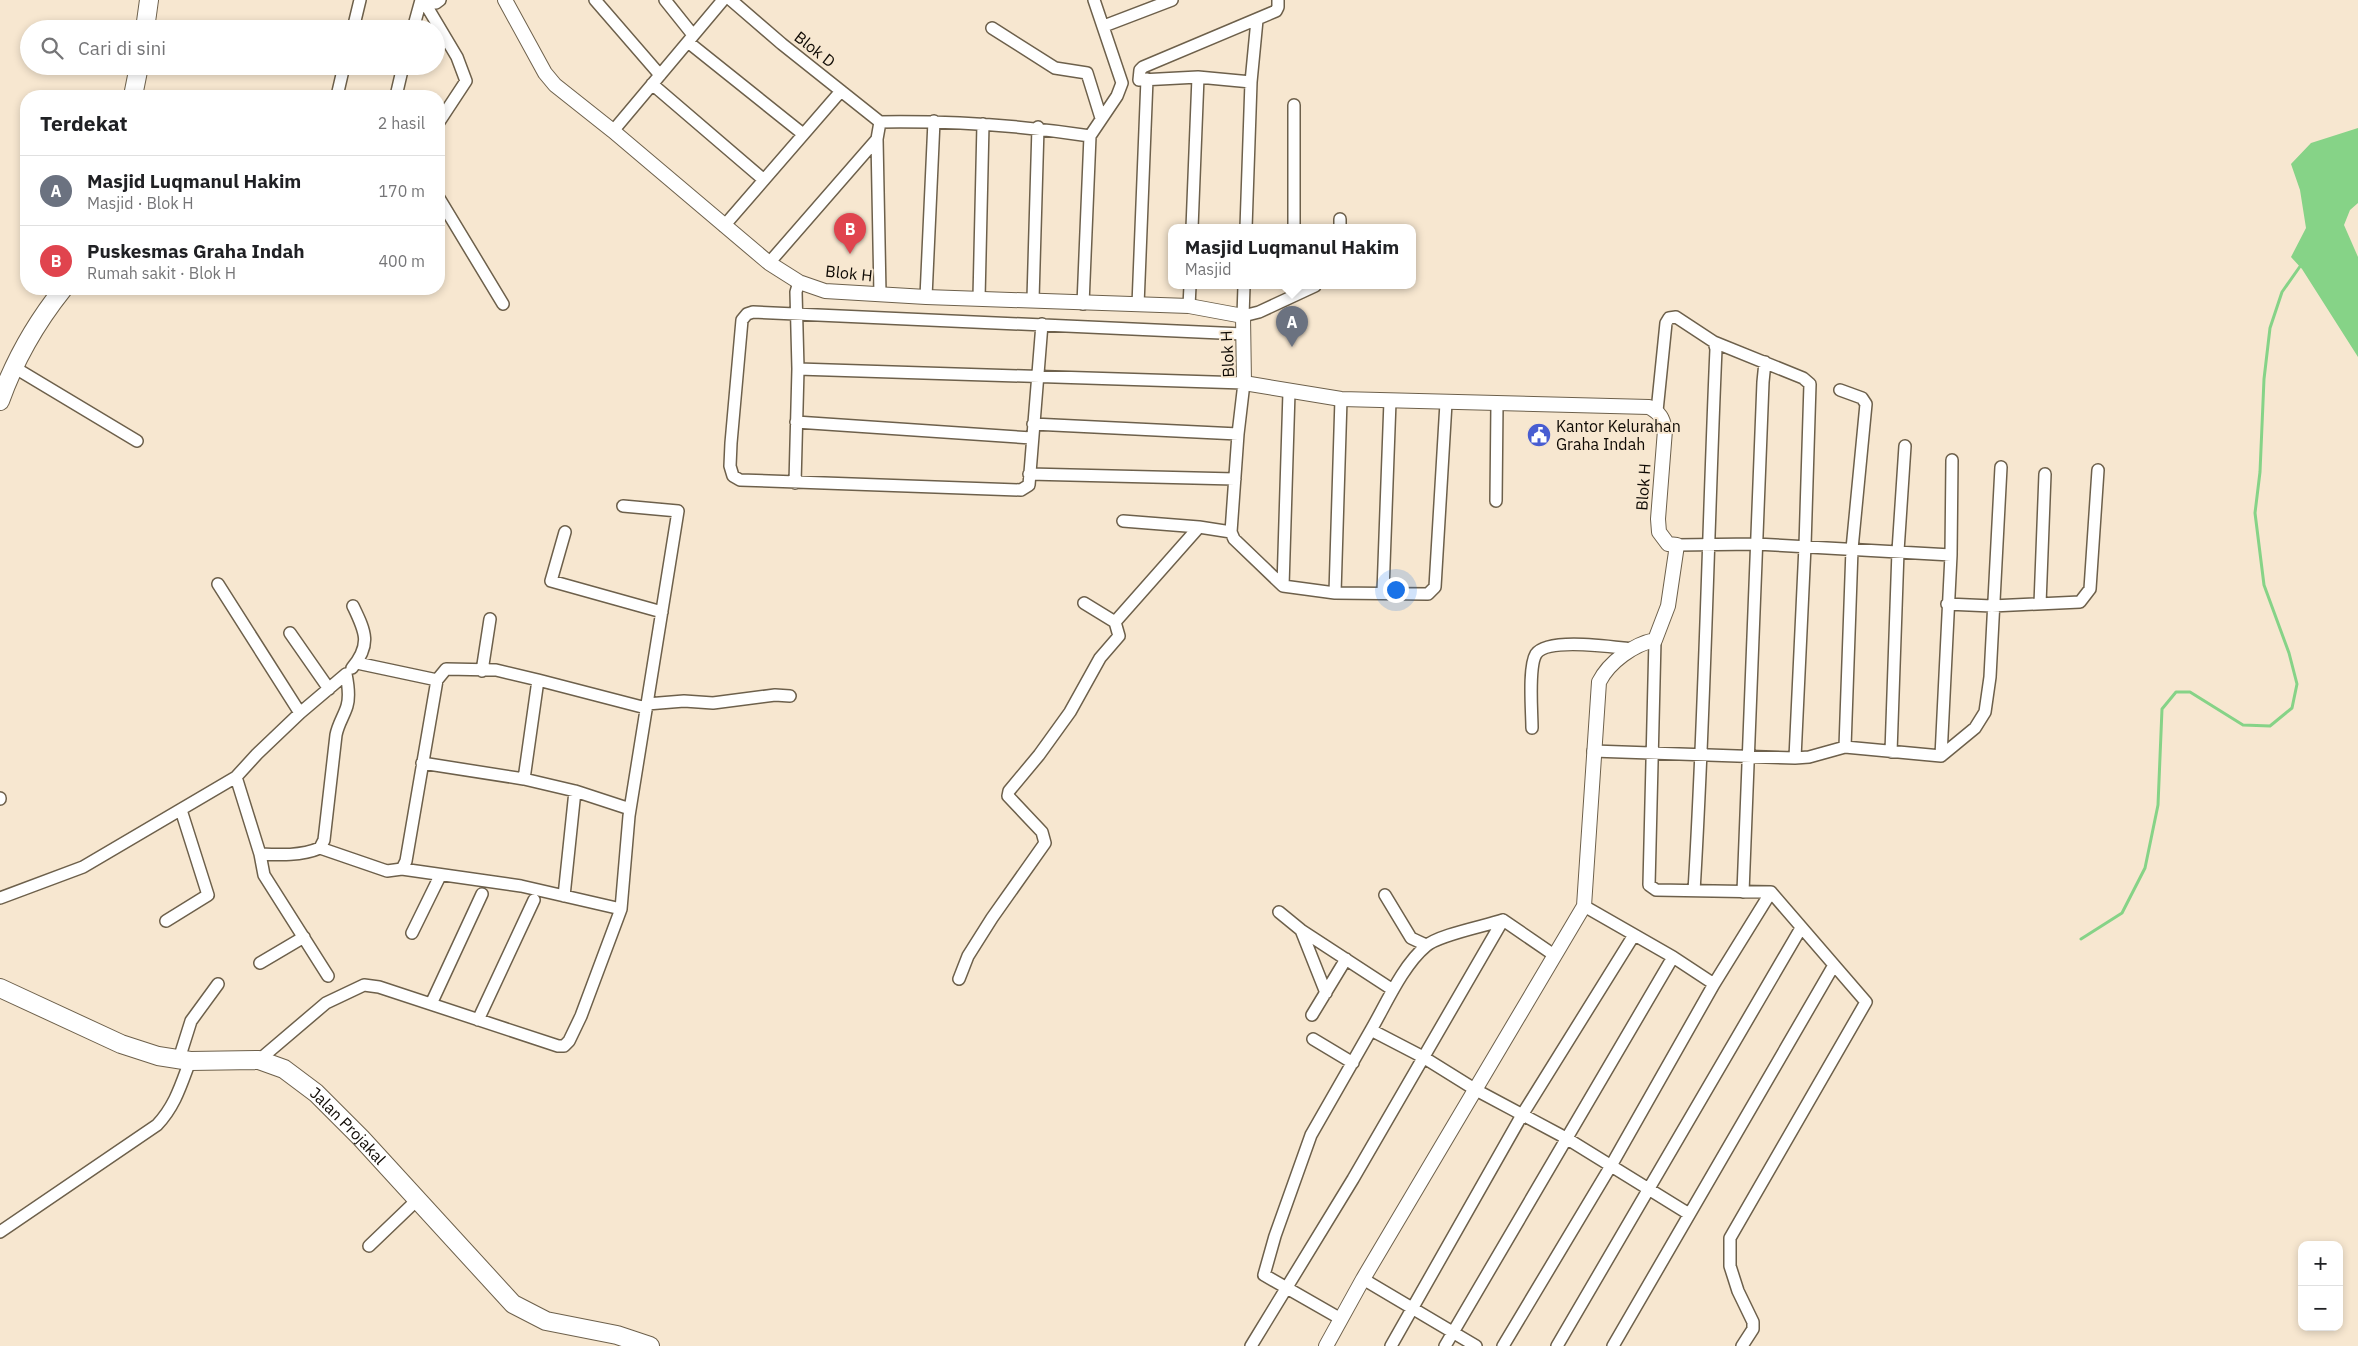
<!DOCTYPE html>
<html lang="id">
<head>
<meta charset="utf-8">
<style>
  :root { --surface:#fff; --page:#f2f2f2; --text:#202124; --muted:#757577; --line:#e0e0e0; --accent:#485dd1 }
  body { margin:0; font-family:"IBM Plex Sans",sans-serif; background:var(--page); color:var(--text) }
  .controls { position:absolute; right:15px; bottom:15px; display:grid; overflow:hidden; border-radius:10px; box-shadow:0 2px 8px #0003 }
  .controls button { width:45px; height:45px; display:grid; place-items:center; padding:0; border:0; border-bottom:1px solid var(--line); background:var(--surface); color:var(--text); font:25px sans-serif }
  .you { position:absolute; left:1395px; top:589px; width:18px; height:18px; margin:-12px; border:4px solid #fff; border-radius:50%; background:#1a73e8; box-shadow:0 0 0 8px #1a73e833 }
  .badge { display:grid; place-items:center; width:32px; height:32px; border-radius:50%; background:var(--accent); color:#fff; font-size:16px; font-weight:700 }
  .pin { position:absolute; translate:-50% -41px; filter:drop-shadow(0 1px 2px #0008) }
  .pin::after { content:''; position:absolute; top:26px; width:18px; height:15px; background:inherit; clip-path:polygon(0 0,100% 0,50% 100%) }
  .popup { position:absolute; left:1168px; top:224px; width:248px; height:65px; box-sizing:border-box; display:grid; place-content:center; border-radius:10px; background:var(--surface); filter:drop-shadow(0 1px 4px #0005); font-size:16px; white-space:nowrap; color:var(--muted) }
  .popup b { font-size:19px; color:var(--text) }
  .popup::after { content:''; position:absolute; left:50%; top:100%; margin-left:-10px; border:10px solid transparent; border-top-color:var(--surface) }
  .list { margin:0; padding:0; list-style:none }
  h2 { display:flex; justify-content:space-between; align-items:center; height:65px; margin:0; padding:0 20px; font-size:21px }
  h2 small { font-size:16px; font-weight:400; color:var(--muted) }
  .list li { display:grid; grid-template-columns:32px 1fr auto; gap:15px; align-items:center; box-sizing:border-box; height:70px; padding:0 20px; border-top:1px solid var(--line) }
  .list b { display:block; font-size:19px; white-space:nowrap }
  .list p { margin:0; font-size:16px; white-space:nowrap; color:var(--muted) }
  .list em { font-size:16px; font-style:normal; color:var(--muted) }
  .icon { flex:none; width:28px; height:28px; fill:none; stroke:currentColor; stroke-width:2; stroke-linecap:round; stroke-linejoin:round }
  .map { position:relative; flex:none; width:2358px; height:1346px; overflow:hidden }
  .search { position:absolute; background:var(--surface); box-shadow:0 2px 8px #0003; left:20px; top:20px; width:425px; height:55px; display:flex; align-items:center; gap:12px; box-sizing:border-box; padding:0 18px; border-radius:28px; color:var(--muted); font-size:19px }
  .panel { position:absolute; background:var(--surface); box-shadow:0 2px 8px #0003; left:20px; top:90px; width:425px; height:205px; border-radius:20px }
  .map>svg:first-child { display:block }
</style>
</head>
<body>
<div class="map">
<svg width="2358" height="1346" viewBox="0 0 2358 1346">
  <rect width="100%" height="100%" fill="#f7e7d0"/>
  <path fill="#86d387" d="M2358,128V203L2350,210L2344,225L2358,257V357L2302,269L2291,257L2306,228L2300,190L2291,164L2311,143Z"/>
  <g fill="none" stroke-linecap="round" stroke-linejoin="round">
    <path stroke="#86d387" stroke-width="3" d="M2081,939L2122,913L2145,868L2158,805L2162,709L2176,692H2190L2243,725L2270,726L2292,708L2297,684L2289,653L2264,585L2255,513L2260,472L2264,379L2270,328L2282,292L2301,265"/>
    <g stroke="#6d604b" stroke-width="14">
      <path id="minor" d="M423,0L457,57L466,81L439,122
        M428,0L436,3L440,0
        M595,0L660,75
        M665,0L693,35
        M731,0L782,44L880,122
        M1104,26L1172,0
        M992,28L1055,68L1087,73L1101,118
        M353,29L360,0
        M413,29L421,0
        M688,42L803,134
        M1139,80L1140,70L1143,67L1276,11L1278,7V0
        M1141,80L1198,77L1251,82
        M652,84L764,180
        M337,96L344,66
        M396,96L403,66
        M1294,105V228
        M880,122C951,121 1020,125 1090,136L1117,96L1122,83L1094,0
        M880,122L877,139L880,294
        M613,131L723,0
        M439,198L503,304
        M724,226L841,91
        M1192,228L1198,77
        M1246,228L1251,82L1257,20
        M1340,228V219
        M769,263L877,139
        M1244,286L1243,316L1259,312L1315,286
        M926,297L934,121
        M979,298L983,124
        M1033,299L1038,127
        M1083,304L1090,136
        M1138,305L1147,79
        M1189,306L1190,286
        M1042,324L1029,485L1021,490L740,480L733,476L730,466L731,443L742,320L747,314L753,312L1243,334
        M1714,342L1803,378L1810,384L1805,546L1795,758
        M12,366L137,441
        M798,369L1244,383L1238,434L1231,532L1234,539L1283,586L1335,593L1428,594L1435,587L1446,403
        M1840,390L1862,398L1866,404L1852,549L1845,747
        M1657,411L1666,323L1669,318L1676,317L1714,342L1716,349C1708,530 1705,711 1694,891
        M796,422L1032,438
        M1033,424L1238,434
        M1029,474L1235,479
        M795,483L798,369L796,292L799,282
        M1496,501L1497,404
        M1123,521L1199,527L1231,532
        M565,532L551,581L662,612
        M1677,545L1756,544L1951,555
        M218,584L300,713
        M1283,586L1289,392
        M1383,592L1390,401
        M1335,593L1341,399
        M1084,603L1115,622L1199,527
        M1947,604L1992,606L2080,602L2090,589L2098,470
        M2040,604L2045,474
        M290,633L329,689
        M1655,640L1649,885L1656,890L1771,892L1866,1002L1730,1238V1266L1738,1291L1753,1322V1329L1742,1346
        M357,663L437,680
        M352,668C372,644 365,631 353,606
        M482,671L490,619
        M538,680L646,708
        M647,704L684,701L713,703L775,695L790,696
        M1532,728C1532,712 1528,667 1536,654C1548,637 1612,647 1632,649
        M1593,751L1795,758L1809,757L1845,747L1941,756L1975,728L1985,712L1990,677L2001,467
        M1891,752L1898,551L1905,446
        M1941,756L1951,555L1952,460
        M422,763L524,779L575,791L630,809
        M236,777L260,854L264,875L328,976
        M0,799V798
        M320,848L387,871L402,869L406,861L437,680L446,669L496,670L538,680L524,779
        M402,869L521,886L621,909
        M1743,892L1763,382L1765,362
        M1385,895L1411,938L1426,945
        M564,896L575,791
        M0,898L83,867L236,777L257,754L300,713L346,674C348,684 350,696 347,706C344,716 338,724 336,735L324,840L320,848C301,856 280,855 260,854
        M1584,906L1673,957L1714,984
        M1279,912L1301,930L1393,990
        M1503,920C1485,926 1438,935 1426,946C1403,965 1386,1004 1371,1030L1423,1057L1476,1090L1566,1138L1689,1214
        M166,921L208,895L181,810
        M1301,930L1326,993
        M412,933L440,876
        M260,963L304,937
        M959,979L968,956L992,918L1045,843L1042,832L1008,796L1009,791L1039,755L1070,712L1100,658L1119,636L1115,622
        M431,1004L482,894
        M1312,1015L1346,959
        M478,1020L534,900
        M1313,1039L1353,1063
        M179,1059L191,1021L218,984
        M259,1060L326,1003L364,985L379,987L558,1046H564L569,1041L581,1016L621,909L629,816L678,511L623,506
        M0,1232L157,1125C175,1106 181,1085 190,1061
        M369,1246L417,1200
        M1363,1279L1476,1346
        M1341,1319L1264,1275L1275,1236L1311,1135L1371,1030
        M1251,1346L1353,1179L1503,920L1554,955
        M1391,1346L1522,1115L1634,935
        M1445,1346L1673,957
        M1503,1346L1612,1164L1714,984L1771,892
        M1557,1346L1801,928
        M1613,1346L1834,965"/>
    </g>
    <g stroke="#6d604b" stroke-width="16">
      <path id="tertiary" d="M505,0L545,73L555,85L613,131L769,263L799,282L825,291L926,297L1189,306L1243,316L1244,383L1341,399L1649,407C1660,413 1663,418 1665,430L1658,519L1659,532L1668,544L1677,545L1668,606L1655,640C1634,644 1609,662 1599,682L1584,906L1363,1279L1326,1346"/>
    </g>
    <g stroke="#6d604b" stroke-width="20">
      <g id="primary">
        <path d="M145,29L149,0"/>
        <path d="M133,96L139,66"/>
        <path d="M0,401C15,359 35,324 63,289"/>
        <path id="s1" d="M0,988L121,1044L158,1056L190,1061L259,1060L284,1069L316,1093L361,1138L513,1304L546,1321L617,1335L650,1346"/>
      </g>
    </g>
    <use href="#minor" stroke="#fff" stroke-width="11"/>
    <use href="#tertiary" stroke="#fff" stroke-width="14"/>
    <use href="#primary" stroke="#fff" stroke-width="18"/>
  </g>
  <defs>
    <g id="civic-disc" transform="scale(1.25)"><circle r="9.5" fill="#485dd1" stroke="#f7e7d0"/><path d="M-.6-6.5H3V-4.5H.6V-3L4-1V1h2V6H-6V1h2V-1L-.6-3ZM-1.2 2.5V6h2.4V2.5Z" fill="#fff"/></g>
  </defs>
  <g fill-rule="evenodd">
    <use href="#civic-disc" x="1539" y="435"/>
  </g>
  <g text-anchor="middle" stroke-width="4" stroke-linejoin="round" paint-order="stroke">
    <g font-size="16" fill="#0f0a04" stroke="#f7e7d0">
      <text transform="translate(815 49) rotate(38)" y="6">Blok D</text>
      <text transform="translate(849 273) rotate(6)" y="6">Blok H</text>
      <text transform="translate(1227 354) rotate(-93)" y="6">Blok H</text>
      <text transform="translate(1643 487) rotate(-86)" y="6">Blok H</text>
      <text dy="6" stroke="none"><textPath href="#s1" startOffset="386">Jalan Projakal</textPath></text>
    </g>
    <g font-size="16" fill="#0f0a04" stroke="#f7e7d0" text-anchor="start">
      <text x="1556" y="432">Kantor Kelurahan<tspan x="1556" dy="18">Graha Indah</tspan></text>
    </g>
  </g>
</svg>
<div class="controls">
<button>+</button>
<button>−</button>
</div>
<div class="you"></div>
<div class="pin badge" style="left:1292px;top:347px;background:#6b7280">A</div>
<div class="popup"><b>Masjid Luqmanul Hakim</b>Masjid</div>
<div class="pin badge" style="left:850px;top:254px;background:#e0444e">B</div>
<div class="search"><svg class="icon" aria-label="search" viewBox="0 0 24 24"><circle cx="10" cy="10" r="6"/><path d="M15 15l6 6"/></svg>Cari di sini</div>
<section class="panel">
<h2>Terdekat<small>2 hasil</small></h2>
<ul class="list">
<li><span class="badge" style="background:#6b7280">A</span><div><b>Masjid Luqmanul Hakim</b><p>Masjid · Blok H</p></div><em>170 m</em></li>
<li><span class="badge" style="background:#e0444e">B</span><div><b>Puskesmas Graha Indah</b><p>Rumah sakit · Blok H</p></div><em>400 m</em></li>
</ul>
</section>
</div>
</body>
</html>
